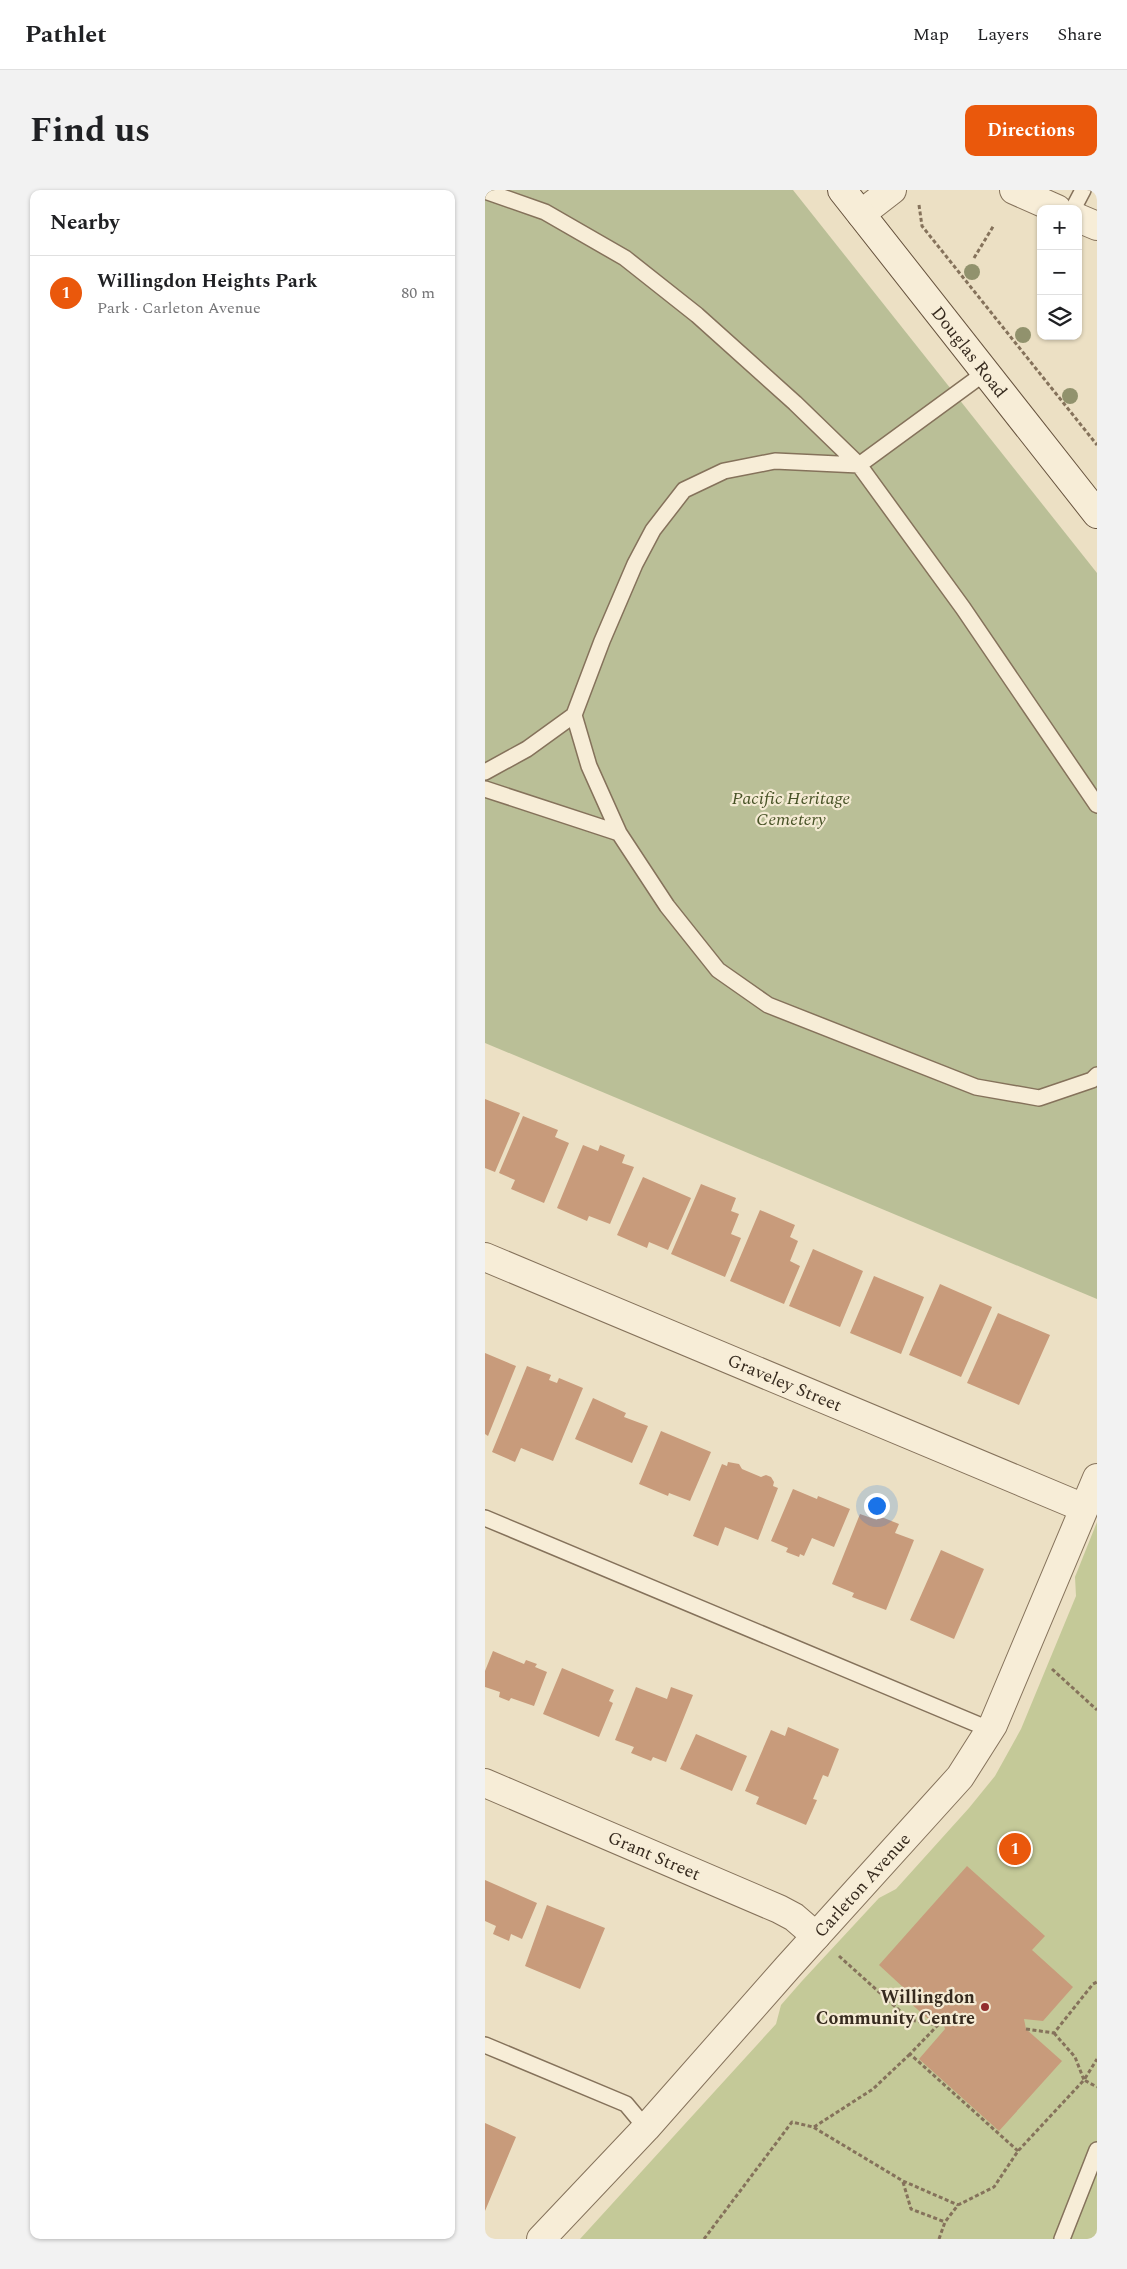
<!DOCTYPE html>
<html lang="en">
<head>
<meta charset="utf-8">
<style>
  :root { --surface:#fff; --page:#f2f2f2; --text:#202124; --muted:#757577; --line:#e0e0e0; --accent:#ea580c }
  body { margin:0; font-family:Spectral,serif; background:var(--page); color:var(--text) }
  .controls { position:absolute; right:15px; top:15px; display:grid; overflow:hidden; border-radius:10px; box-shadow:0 1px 4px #0004 }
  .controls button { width:45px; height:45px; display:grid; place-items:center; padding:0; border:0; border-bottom:1px solid var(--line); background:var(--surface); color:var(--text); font:25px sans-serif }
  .you { position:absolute; left:391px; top:1315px; width:18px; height:18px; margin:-12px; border:4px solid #fff; border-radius:50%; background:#1a73e8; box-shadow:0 0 0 8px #1a73e833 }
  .badge { display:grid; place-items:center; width:32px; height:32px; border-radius:50%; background:var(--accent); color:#fff; font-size:16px; font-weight:700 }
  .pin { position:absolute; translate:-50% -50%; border:2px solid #fff; box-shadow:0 1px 5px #0006 }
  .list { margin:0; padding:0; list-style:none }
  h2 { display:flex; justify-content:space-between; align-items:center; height:65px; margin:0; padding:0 20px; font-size:21px }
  h2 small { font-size:16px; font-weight:400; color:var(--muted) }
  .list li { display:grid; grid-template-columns:32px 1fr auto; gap:15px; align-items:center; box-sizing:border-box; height:75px; padding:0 20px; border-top:1px solid var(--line) }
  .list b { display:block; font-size:19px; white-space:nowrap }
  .list p { margin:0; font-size:16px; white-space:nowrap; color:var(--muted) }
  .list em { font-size:16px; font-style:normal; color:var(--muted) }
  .icon { flex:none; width:28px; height:28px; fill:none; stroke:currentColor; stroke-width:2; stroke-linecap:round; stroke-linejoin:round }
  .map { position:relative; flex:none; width:612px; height:2049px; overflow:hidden; border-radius:10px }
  header { display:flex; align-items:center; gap:30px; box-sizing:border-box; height:70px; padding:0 25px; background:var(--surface); border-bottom:1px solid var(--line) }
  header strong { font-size:24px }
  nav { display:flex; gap:28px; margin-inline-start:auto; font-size:18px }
  .intro { display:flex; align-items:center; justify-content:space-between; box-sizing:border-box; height:120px; padding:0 30px }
  h1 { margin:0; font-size:35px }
  .button { padding:12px 22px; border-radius:10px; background:var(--accent); color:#fff; font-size:18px; font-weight:700 }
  main { display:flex; gap:30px; padding:0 30px }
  aside { flex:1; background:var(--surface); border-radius:10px; box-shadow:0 1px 4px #0004 }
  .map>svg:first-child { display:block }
</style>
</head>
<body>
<header>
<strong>Pathlet</strong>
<nav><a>Map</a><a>Layers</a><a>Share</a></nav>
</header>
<div class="intro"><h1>Find us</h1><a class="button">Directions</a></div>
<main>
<aside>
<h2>Nearby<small></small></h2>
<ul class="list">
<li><span class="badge">1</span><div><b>Willingdon Heights Park</b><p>Park · Carleton Avenue</p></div><em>80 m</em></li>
</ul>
</aside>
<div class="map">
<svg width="612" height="2049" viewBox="0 0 612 2049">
  <rect width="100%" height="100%" fill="#ece0c4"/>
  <path fill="#c4c998" d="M612,1332V2049H95L291,1834L296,1815L317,1791L394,1708L411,1699L484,1618L510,1586L536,1539L591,1406L590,1387Z"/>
  <path fill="#babf97" d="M0,0H308L612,383V1109L0,853Z"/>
  <path fill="#c89b7b" d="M0,909L35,923L10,982L0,978Z
    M38,926L73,940L70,947L84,953L59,1013L26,999L30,990L14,983Z
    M98,955L113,961L115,955L140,965L137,973L149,977L125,1034L104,1026L102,1031L72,1018Z
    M158,987L206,1008L183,1060L164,1052L162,1058L132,1045Z
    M216,994L251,1008L246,1021L254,1024L246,1044L256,1048L240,1087L186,1064Z
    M275,1020L310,1035L305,1047L313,1051L305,1071L315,1076L299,1114L245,1091Z
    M328,1059L378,1081L355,1137L304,1116Z
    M389,1086L439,1107L416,1164L365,1143Z
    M455,1094L507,1117L476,1187L424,1165Z
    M513,1123L565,1145L534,1215L482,1193Z
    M0,1163L31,1176L3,1246L0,1244Z
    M42,1176L66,1185L64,1190L72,1193L74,1188L98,1198L68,1271L36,1258L30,1272L7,1262Z
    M108,1208L141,1223L139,1227L163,1236L147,1273L90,1249Z
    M176,1241L226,1262L205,1311L184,1303L183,1306L154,1294Z
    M243,1272L254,1274L257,1279L276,1287L281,1285L286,1287L289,1292L288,1296L293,1298L273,1350L240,1337L233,1356L208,1346L237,1274L242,1276Z
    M308,1299L332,1309L333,1306L365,1319L349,1357L327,1348L319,1366L315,1364L314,1367L301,1362L303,1358L286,1351Z
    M375,1324L392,1330L394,1326L414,1334L410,1343L429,1350L401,1420L367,1407L369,1403L347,1394Z
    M456,1360L499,1379L469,1449L425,1430Z
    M8,1461L39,1474L41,1470L52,1474L50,1477L62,1482L49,1516L26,1508L24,1511L14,1507L15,1502L0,1497V1481Z
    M77,1478L129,1500L124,1511L128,1513L114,1547L58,1524Z
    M151,1497L182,1509L186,1497L208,1505L181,1572L168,1567L166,1571L146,1563L149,1557L130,1550Z
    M303,1537L354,1559L343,1587L338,1585L328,1609L332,1610L321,1635L271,1614L274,1607L260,1601L286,1540L300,1546Z
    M211,1544L262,1566L247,1601L195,1579Z
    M482,1676L560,1746L547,1760L588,1797L558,1831L539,1829L541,1839L577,1871L514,1941L434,1869L460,1839L458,1832L449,1834L415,1804L420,1799L394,1775Z
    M0,1690L52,1713L37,1749L26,1744L24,1751L8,1744L11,1736L0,1731Z
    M62,1715L120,1738L95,1799L40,1776Z
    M0,1933L31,1947L0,2021Z"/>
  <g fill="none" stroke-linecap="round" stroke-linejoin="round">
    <g stroke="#85725b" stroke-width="18">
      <path id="lane" d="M0,1L60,22L140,68L212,125L310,213L374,275L290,271L239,281L199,300L168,340L150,374L117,451L89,525L104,576L134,643
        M588,19L598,0
        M501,182L374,275L478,418L612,615
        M0,582L42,559L89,525
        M0,599L134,643L182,716L233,780L283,815L491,897L554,908L607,890L612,885
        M0,1328L506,1540
        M0,1855L141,1914L161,1938
        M577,2049L612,1960"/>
    </g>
    <g stroke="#85725b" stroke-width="30">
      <g id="street">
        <path d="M529,0L572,19"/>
        <path d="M376,24L407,0"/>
        <path d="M593,28L612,36"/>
        <path id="s1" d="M0,1067L599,1318"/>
        <path id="s2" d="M0,1593L294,1719L309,1727L331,1746"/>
        <path id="s3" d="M56,2049L161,1938L303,1777L475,1587L508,1535L612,1288"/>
      </g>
    </g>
    <g stroke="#67533e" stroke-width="30">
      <g id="secondary">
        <path id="s4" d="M357,0L612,324"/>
      </g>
    </g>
    <path stroke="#85725b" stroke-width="3" stroke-dasharray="4 2.5" stroke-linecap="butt" d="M434,15L437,36L612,255
      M489,68L509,35
      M567,1479L612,1520
      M354,1766L425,1830L453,1835L425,1864L533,1961
      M541,1839L569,1843L608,1794L612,1792
      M569,1843L590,1867L599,1890L612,1869
      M329,1937L388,1899L425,1864
      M418,1992L426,2019L460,2032
      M219,2049L307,1932L328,1937L418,1991L473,2015
      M454,2049L460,2032L473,2015L509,1997L533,1961L599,1890L612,1897"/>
    <use href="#lane" stroke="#f7edd7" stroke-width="15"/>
    <use href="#street" stroke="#f7edd7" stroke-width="28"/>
    <use href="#secondary" stroke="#f7edd7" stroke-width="28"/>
  </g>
  <g fill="#91926d">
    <circle cx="487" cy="82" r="8"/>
    <circle cx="538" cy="145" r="8"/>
    <circle cx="585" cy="206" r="8"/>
  </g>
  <circle fill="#922e2e" stroke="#f4ead3" stroke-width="2" cx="500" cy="1817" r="5"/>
  <g text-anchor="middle" stroke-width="4.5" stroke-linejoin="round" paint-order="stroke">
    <g font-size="18" fill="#362a1e" stroke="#f4ead3">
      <text dy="6" stroke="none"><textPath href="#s4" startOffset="206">Douglas Road</textPath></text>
      <text dy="6" stroke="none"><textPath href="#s1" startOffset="325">Graveley Street</textPath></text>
      <text dy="6" stroke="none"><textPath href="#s2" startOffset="184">Grant Street</textPath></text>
      <text dy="6" stroke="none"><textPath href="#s3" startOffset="478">Carleton Avenue</textPath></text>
    </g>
    <g font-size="18" font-style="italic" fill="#475226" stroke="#f4ead3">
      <text x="306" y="614">Pacific Heritage<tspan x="306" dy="21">Cemetery</tspan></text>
    </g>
    <g font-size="18" font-weight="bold" fill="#362a1e" stroke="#f4ead3" text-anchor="end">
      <text x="490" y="1813">Willingdon<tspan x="490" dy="21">Community Centre</tspan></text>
    </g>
  </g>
</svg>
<div class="controls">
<button>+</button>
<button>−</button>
<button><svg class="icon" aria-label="layers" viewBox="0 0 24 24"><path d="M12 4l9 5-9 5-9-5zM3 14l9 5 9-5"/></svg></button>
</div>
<div class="you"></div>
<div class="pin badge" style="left:530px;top:1659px">1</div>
</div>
</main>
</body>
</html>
